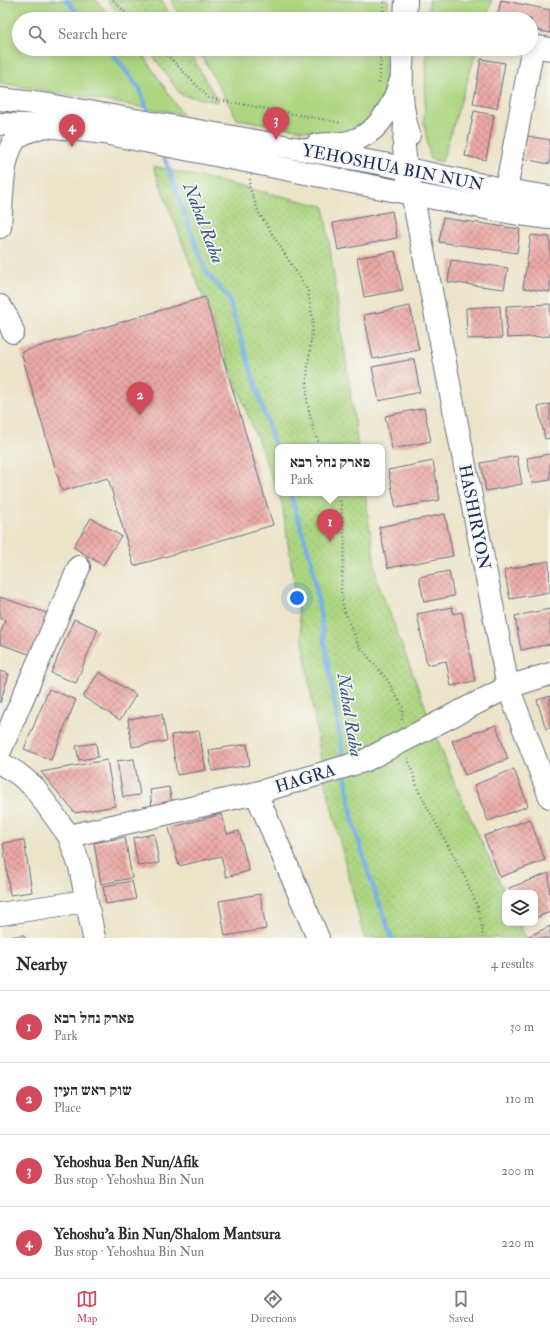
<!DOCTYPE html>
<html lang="en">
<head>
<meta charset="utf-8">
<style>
  :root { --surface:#fff; --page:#f7f7f7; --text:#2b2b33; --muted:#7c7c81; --line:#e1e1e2; --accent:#d1495b }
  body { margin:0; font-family:"IM FELL Double Pica","Frank Ruhl Libre",serif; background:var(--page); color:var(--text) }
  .controls { position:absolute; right:12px; bottom:12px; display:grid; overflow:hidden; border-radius:8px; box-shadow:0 2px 10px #0003 }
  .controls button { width:36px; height:36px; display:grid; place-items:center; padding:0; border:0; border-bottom:1px solid var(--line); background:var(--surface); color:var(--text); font:20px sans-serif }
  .you { position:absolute; left:297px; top:598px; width:14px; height:14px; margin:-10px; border:3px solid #fff; border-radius:50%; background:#1a73e8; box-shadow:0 0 0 6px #1a73e833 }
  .badge { display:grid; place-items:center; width:26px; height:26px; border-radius:50%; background:var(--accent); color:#fff; font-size:13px; font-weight:700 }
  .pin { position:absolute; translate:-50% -33px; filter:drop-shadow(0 1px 2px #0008) }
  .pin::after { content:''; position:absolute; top:21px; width:14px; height:12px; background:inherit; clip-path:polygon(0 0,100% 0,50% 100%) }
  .popup { position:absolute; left:275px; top:444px; width:110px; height:52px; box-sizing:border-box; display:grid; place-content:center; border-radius:8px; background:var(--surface); filter:drop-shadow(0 1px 3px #0005); font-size:13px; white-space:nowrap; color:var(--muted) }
  .popup b { font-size:15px; color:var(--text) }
  .popup::after { content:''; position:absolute; left:50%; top:100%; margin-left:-8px; border:8px solid transparent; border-top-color:var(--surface) }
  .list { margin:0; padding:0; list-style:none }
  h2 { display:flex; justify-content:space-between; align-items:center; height:52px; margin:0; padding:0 16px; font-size:17px }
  h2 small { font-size:13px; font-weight:400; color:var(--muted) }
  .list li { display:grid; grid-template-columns:26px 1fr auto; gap:12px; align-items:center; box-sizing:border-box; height:72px; padding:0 16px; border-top:1px solid var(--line) }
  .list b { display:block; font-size:15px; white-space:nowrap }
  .list p { margin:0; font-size:13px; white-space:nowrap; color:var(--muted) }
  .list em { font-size:13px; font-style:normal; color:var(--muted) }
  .icon { flex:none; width:22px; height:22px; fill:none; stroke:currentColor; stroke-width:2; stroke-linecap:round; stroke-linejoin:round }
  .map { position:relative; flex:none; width:550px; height:938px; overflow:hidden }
  .search { position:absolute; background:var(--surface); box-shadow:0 2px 10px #0003; left:12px; right:12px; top:12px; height:44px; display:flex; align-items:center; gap:10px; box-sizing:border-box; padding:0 14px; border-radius:22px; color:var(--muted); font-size:15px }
  .sheet { height:340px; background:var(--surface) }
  nav { display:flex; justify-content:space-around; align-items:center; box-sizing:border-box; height:56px; border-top:1px solid var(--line); background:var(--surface); font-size:11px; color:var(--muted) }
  nav a { display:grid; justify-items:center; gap:2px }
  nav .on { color:var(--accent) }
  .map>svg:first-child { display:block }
</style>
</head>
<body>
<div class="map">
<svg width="550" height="938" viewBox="0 0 550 938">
  <defs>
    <pattern id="park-dots" width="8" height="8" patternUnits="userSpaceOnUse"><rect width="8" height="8" fill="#add681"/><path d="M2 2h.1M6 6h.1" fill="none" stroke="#94b872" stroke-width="1.8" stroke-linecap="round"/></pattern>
    <pattern id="building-cross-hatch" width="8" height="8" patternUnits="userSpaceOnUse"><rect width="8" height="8" fill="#eca9a4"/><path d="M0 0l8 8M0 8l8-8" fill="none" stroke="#be8a89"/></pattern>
  </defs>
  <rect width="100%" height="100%" fill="#f6f6f2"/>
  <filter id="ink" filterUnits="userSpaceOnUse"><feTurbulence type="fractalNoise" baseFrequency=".025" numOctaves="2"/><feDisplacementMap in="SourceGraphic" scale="8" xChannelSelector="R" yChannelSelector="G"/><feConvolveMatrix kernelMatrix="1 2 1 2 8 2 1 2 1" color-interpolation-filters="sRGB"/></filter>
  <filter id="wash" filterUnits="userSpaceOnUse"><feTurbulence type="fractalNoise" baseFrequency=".012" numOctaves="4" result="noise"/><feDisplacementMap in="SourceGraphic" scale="16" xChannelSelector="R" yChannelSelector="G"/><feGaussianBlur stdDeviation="0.9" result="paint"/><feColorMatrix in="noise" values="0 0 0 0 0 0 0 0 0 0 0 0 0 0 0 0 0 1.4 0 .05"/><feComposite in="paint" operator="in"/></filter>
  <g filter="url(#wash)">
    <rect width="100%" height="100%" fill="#ece4c8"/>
    <path fill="#add681" stroke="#648270" d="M0,0H96L112,19H19V49H139L182,114L0,83Z
      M171,0H388L387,19H181Z
      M429,0H492L486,19H429Z
      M198,49H386L383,103L373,119L349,133L332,135L237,119Z
      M427,49H477L442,162L430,159L424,122Z"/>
    <path fill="url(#park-dots)" stroke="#648270" d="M107,0H161L172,19H123Z
      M148,49H188L218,102L181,95Z
      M153,166L324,206L358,447H278V493H365L377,580L454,782L505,893V923H519L526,938H364L323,773L282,504Z"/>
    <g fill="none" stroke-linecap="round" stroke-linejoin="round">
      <path stroke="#77b0e7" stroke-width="4.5" d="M66,0L83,19
        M109,49L140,89L149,116
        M162,151L206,272L228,297L278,456
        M290,493L312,563L344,762
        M345,773L353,822L371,881L392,938"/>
    </g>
    <g id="blocks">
      <path fill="url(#building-cross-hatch)" d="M501,0L550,10V33L531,29V19H497Z
        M481,59L505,63L497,108L473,104Z
        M474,111L494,115L486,160L465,156Z
        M528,136L550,140V164L523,159Z
        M392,211L397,238L338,250L333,223Z
        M443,218L520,229L517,253L439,242Z
        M531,235L550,237V292L523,288Z
        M395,251L403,290L364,297L357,258Z
        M451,260L508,268L504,289L448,282Z
        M205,297L273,525L134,566L108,478L62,491L21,352Z
        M550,304V336L507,338L506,306Z
        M410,306L419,350L373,359L364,315Z
        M500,306L502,338L467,339L466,308Z
        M414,359L420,392L379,401L372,367Z
        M550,404V438L545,439L538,407Z
        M424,408L431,441L392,449L385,416Z
        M550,454V480L532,483L527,458Z
        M517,456L522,484L486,491L481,463Z
        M433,461L440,500L396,508L388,470Z
        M445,514L453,556L388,568L379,527Z
        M91,518L121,536L103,565L73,547Z
        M549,561L550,592L510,599L504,570Z
        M449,571L454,596L424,602L419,577Z
        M0,597L47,613L32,655L0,644V634L5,620L0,619Z
        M452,607L453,614L462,612L475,681L451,686L446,661L427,665L417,614Z
        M550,609V644L521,650L515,616Z
        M74,619L98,629L76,683L51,673Z
        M0,671L9,674L0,703Z
        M99,672L136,695L120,720L83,697Z
        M49,689L76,700L51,760L24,749Z
        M550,696V728L546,729L537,700Z
        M162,714L167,741L132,747L128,719Z
        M496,725L508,759L465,775L452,741Z
        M199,731L206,770L177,775L171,735Z
        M96,743L98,757L79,760L76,746Z
        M247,744L250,765L212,771L209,750Z
        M134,759L140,795L123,797L117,761Z
        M107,760L115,806L75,813L41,772Z
        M514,769L528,806L488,821L474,785Z
        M169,787L172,804L152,807L150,790Z
        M222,814L227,834L239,831L249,871L226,877L221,856L179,866L169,828Z
        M530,819L545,860L500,877L484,836Z
        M154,834L159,863L138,866L133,838Z
        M125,837L132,878L101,884L94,843Z
        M24,840L32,892L10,895L3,843Z
        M549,873L550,912L535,918V893H511L509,888Z
        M132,881L136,899L106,904L103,886Z
        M260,894L266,929L225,936L219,901Z
        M550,926V938H525Z
        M24,935L25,938H9V937Z"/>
    </g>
  </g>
  <g filter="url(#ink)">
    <use href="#blocks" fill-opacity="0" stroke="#646e83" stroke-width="1"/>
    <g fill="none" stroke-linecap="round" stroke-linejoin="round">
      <g stroke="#646e83" stroke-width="24">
        <path id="minor" d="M405,19L406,0
          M403,49C401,80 400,105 409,135
          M0,99L49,105L233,137L384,164L506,190L550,197
          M405,121L404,147L406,169L414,203L508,687L550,797
          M0,124L46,126L104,133L412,194L519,214L550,218
          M317,145C328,144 341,144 352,141C378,133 392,108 400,83
          M506,190L533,46L550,49
          M0,227C2,205 1,152 18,137C24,132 34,130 41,127
          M0,306L8,319L13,332
          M0,751L79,567
          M0,763L17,773L33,786L69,836L80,867L94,938
          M256,793L318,938
          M69,836L256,793L364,761L508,687L550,674
          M0,914L86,901"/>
      </g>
      <path stroke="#646e83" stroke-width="2.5" stroke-dasharray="1 3" stroke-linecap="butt" d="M113,0L132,19
        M383,19L384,0
        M161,49L209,98L342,123
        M379,83L381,49
        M250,179L249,186L259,213L308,291L313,321L307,376V401L314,433L321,447
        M338,493L341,505L345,543L341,590L343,607L358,644L388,681L403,708L402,720
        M408,758L418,790L464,875L477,906L482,927L483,938"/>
      <use href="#minor" stroke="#fff" stroke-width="22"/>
    </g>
  </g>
  <g text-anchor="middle" stroke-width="3.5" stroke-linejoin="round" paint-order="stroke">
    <g font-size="17" fill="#1b2f5e" stroke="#f6f6f2">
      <text transform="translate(393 167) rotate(11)" y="6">YEHOSHUA BIN NUN</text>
      <text transform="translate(475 517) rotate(79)" y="6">HASHIRYON</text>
      <text transform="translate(305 778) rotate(-17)" y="6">HAGRA</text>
    </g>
    <g font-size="18" font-style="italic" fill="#375687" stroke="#f6f6f2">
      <text transform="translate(204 223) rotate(69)" y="6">Nahal Raba</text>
      <text transform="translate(350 715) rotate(81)" y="6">Nahal Raba</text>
    </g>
  </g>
</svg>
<div class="controls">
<button><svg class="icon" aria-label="layers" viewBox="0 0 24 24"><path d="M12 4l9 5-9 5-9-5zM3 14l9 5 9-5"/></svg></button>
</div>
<div class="you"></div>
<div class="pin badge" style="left:330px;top:542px">1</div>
<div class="popup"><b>פארק נחל רבא</b>Park</div>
<div class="pin badge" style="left:140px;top:415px">2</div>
<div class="pin badge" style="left:276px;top:140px">3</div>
<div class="pin badge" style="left:72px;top:147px">4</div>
<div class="search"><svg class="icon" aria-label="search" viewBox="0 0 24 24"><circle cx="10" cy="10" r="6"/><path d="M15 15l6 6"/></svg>Search here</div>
</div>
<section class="sheet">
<h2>Nearby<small>4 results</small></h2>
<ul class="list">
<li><span class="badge">1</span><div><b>פארק נחל רבא</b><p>Park</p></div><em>30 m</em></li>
<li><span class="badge">2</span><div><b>שוק ראש העין</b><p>Place</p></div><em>110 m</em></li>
<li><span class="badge">3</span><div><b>Yehoshua Ben Nun/Afik</b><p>Bus stop · Yehoshua Bin Nun</p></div><em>200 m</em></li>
<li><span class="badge">4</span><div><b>Yehoshu'a Bin Nun/Shalom Mantsura</b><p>Bus stop · Yehoshua Bin Nun</p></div><em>220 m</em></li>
</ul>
</section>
<nav>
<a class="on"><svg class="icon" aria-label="map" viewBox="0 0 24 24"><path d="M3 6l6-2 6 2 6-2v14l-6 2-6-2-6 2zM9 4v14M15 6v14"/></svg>Map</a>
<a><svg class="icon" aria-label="directions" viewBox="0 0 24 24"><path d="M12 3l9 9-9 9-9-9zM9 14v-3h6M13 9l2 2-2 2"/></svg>Directions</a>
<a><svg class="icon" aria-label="saved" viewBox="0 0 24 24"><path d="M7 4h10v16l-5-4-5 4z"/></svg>Saved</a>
</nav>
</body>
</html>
